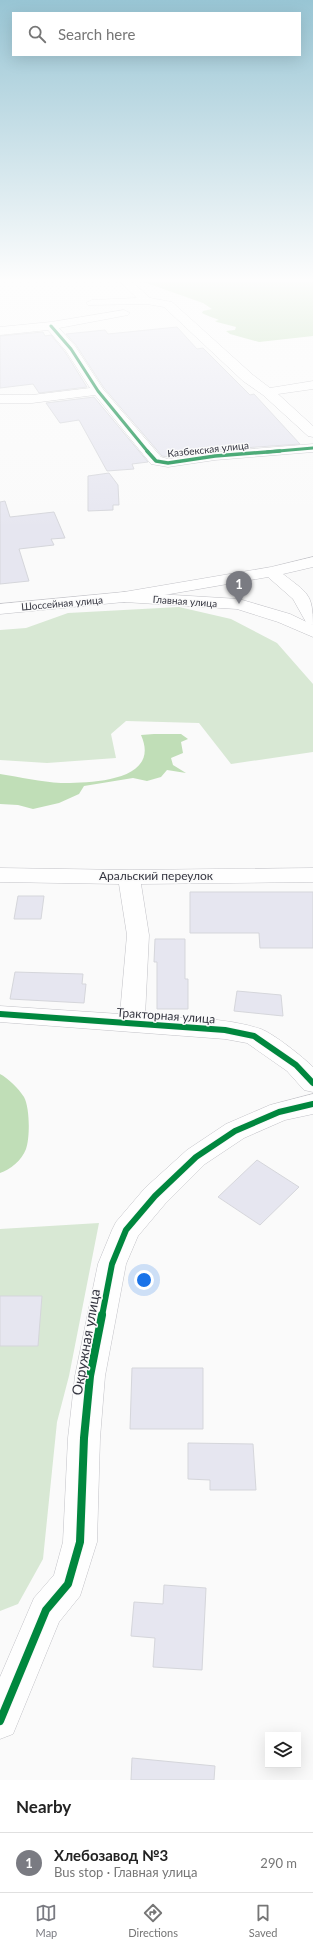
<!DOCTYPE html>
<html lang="en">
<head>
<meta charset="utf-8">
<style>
  :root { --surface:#fff; --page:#f6f6f6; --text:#222; --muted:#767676; --line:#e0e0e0; --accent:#7a7b82 }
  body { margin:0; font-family:Lato,sans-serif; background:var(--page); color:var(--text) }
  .controls { position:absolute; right:12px; bottom:12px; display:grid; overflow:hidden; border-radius:0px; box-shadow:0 4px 16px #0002 }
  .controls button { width:36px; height:36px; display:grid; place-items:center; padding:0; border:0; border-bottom:1px solid var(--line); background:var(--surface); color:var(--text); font:20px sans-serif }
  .you { position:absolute; left:144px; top:1280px; width:14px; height:14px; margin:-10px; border:3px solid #fff; border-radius:50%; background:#1a73e8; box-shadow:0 0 0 6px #1a73e833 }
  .badge { display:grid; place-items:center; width:26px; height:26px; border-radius:50%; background:var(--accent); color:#fff; font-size:13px; font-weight:700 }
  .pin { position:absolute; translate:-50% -33px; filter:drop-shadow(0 1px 2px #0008) }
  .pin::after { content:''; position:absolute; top:21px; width:14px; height:12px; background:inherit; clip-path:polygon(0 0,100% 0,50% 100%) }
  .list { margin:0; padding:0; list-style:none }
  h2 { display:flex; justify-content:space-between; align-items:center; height:52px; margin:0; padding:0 16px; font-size:17px }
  h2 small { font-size:13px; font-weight:400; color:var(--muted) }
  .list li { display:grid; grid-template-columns:26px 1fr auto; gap:12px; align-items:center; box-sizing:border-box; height:60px; padding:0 16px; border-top:1px solid var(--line) }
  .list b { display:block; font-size:15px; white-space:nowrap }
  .list p { margin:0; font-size:13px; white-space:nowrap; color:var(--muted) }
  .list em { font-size:13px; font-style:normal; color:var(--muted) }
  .icon { flex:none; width:22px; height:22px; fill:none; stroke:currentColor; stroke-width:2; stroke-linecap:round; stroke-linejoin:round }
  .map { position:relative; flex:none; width:313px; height:1780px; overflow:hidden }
  .search { position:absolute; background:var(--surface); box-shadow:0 4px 16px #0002; left:12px; right:12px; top:12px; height:44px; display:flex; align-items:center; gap:10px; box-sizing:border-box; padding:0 14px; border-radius:0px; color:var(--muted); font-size:15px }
  .sheet { height:112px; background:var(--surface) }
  nav { display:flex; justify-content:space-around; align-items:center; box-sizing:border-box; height:56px; border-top:1px solid var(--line); background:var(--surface); font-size:11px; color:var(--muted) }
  nav a { display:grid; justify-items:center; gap:2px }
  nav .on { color:var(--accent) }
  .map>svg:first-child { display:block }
</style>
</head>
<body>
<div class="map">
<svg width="313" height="1780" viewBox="0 0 313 1780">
  <rect width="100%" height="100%" fill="#fafafa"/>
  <path fill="#d8e8d4" d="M179,607L231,619L277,643L313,684V752L231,764L199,723L126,721L111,734L116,758L47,763L0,760V630L26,628L68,613Z
    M99,1223L69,1376L57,1422L43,1559L18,1604L0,1611V1229Z"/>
  <path fill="#c0deb7" d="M135,279H313V336L259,342L230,334L226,331L235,330L236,327L217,322L215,321L219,320C215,318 207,316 202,313L203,311L212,309L203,303Z
    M154,734H181L188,739L181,742L183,753L171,758L173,765L186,773L167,770L161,777L147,781L133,778L84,786L79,794L59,803L33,809L18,805L0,804V774C20,777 41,782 61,783C89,783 162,782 141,735Z
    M0,1074C8,1078 19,1089 24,1097C30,1108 30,1138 26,1149C22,1160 10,1170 0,1173Z"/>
  <path fill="#e6e6f0" stroke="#d5d6db" d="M177,327L197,349L203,348L250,395L254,394L300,444L215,450L168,457L162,456L104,388L76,345L66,334L105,330L108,334Z
    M43,332L45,336L51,335L65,352L87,387L39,393L33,384L0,388V336Z
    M94,397L148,462L132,464L134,469L107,471L79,420L60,423L46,403Z
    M109,473L118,485L119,505H113V510L88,511V476Z
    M5,501L10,517L54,512L65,538L51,539L54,545L19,549L29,581L0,584V502Z
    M190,892H313V948H260L259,933H190Z
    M18,896H44L41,919H14Z
    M155,939H185V979H188V1009H157V962H154Z
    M15,972L83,974L82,984H86L84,1003L10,999Z
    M237,991L281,995L283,1016L234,1011Z
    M257,1160L299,1187L260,1225L218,1197Z
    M0,1296H42L38,1346H0Z
    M132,1368H203V1429H130Z
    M188,1443L253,1444L256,1490H210V1480L188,1479Z
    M164,1585L206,1588L202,1670L153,1667L155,1638L131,1636L134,1602L163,1604Z
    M132,1758L215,1766L214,1780H131Z"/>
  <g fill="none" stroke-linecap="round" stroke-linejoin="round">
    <g stroke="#c2c2c7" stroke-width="1">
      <path id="minor" d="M117,279H129L150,298L172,302L253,375L270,388L313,381V389L278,394L313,426V437L308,436L263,395L243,381L164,307L147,304L88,305L86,303L92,300L137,298Z
        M124,310L130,313L128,315L59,328L75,346L103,389L161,457L168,459L215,452L313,444V452L215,460L168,467L151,464L95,395L32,403H0V395H32L90,388L66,351L48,330L0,335V327L51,322Z
        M313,557V567L283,574C307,593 313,593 313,625L307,624L293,599L268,577L124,602L118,601L116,597L118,593L124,592L271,567Z
        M0,868L129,870L313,868V882L141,884L149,935L145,1016C182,1018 225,1017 261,1029C274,1034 303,1057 313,1067V1092L304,1090L287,1071L247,1043L225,1039L0,1022V1006L120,1014L127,935L119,884L0,882Z
        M313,1094V1114L285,1120L244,1138L205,1164L165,1204L138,1236L126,1264L105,1376L100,1438L97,1542L80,1596L59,1622L13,1734L0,1739V1677L34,1598L54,1575L63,1542L68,1438L75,1376L98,1264L112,1230L116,1222L145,1188L187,1150L226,1124L270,1105Z"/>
    </g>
    <g stroke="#c2c2c7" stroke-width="1">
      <path id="major" d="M124,592L239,599L290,614L313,625V637L278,622L237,609L124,602L0,614V604Z"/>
    </g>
    <use href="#minor" fill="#fefefe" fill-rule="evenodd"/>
    <use href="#major" fill="#fefefe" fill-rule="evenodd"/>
    <g stroke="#fafafa" stroke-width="4.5">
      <path id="cycleway-far3" d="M51,326L71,349L98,391L148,452
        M267,452L313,448"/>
    </g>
    <g stroke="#fafafa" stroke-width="5.5">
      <path id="cycleway-far2" d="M147,451L156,461L168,463L215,456L280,451"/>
    </g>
    <g stroke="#fafafa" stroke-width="8">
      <path id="cycleway-far1" d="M0,1014L225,1030L254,1036L296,1065L313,1083
        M102,1316L112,1264L126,1230L155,1196L196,1157L235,1131L279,1112L313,1104"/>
    </g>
    <g stroke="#fafafa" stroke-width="10">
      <path id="cycleway" d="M0,1721L46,1610L68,1584L80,1542L84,1438L90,1376L102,1315"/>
    </g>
    <use href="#cycleway-far3" stroke="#00873e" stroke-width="3"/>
    <use href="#cycleway-far2" stroke="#00873e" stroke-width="3.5"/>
    <use href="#cycleway-far1" stroke="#00873e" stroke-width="6"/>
    <use href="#cycleway" stroke="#00873e" stroke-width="8"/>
  </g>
  <linearGradient id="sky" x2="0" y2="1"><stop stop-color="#98c5d4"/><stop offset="0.53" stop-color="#fdfdfd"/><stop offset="1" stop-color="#fdfdfd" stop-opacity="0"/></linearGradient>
  <rect width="313" height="529" fill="url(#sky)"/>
  <g text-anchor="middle" stroke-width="3" stroke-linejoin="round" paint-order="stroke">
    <g font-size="10" fill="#353641" stroke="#fafafa">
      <text transform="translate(208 449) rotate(-6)" y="4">Казбекская улица</text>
      <text transform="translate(185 601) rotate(4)" y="4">Главная улица</text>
      <text transform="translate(62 603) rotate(-5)" y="4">Шоссейная улица</text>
    </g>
    <g font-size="12" fill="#353641" stroke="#fafafa">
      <text x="156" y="880">Аральский переулок</text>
      <text transform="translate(166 1016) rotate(4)" y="4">Тракторная улица</text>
    </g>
    <g font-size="14" fill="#353641" stroke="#fafafa">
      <text transform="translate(86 1342) rotate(-80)" y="5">Окружная улица</text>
    </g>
  </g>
</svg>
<div class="controls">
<button><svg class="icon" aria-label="layers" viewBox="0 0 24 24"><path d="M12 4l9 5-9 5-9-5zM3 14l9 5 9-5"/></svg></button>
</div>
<div class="you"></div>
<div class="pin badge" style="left:239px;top:604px">1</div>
<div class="search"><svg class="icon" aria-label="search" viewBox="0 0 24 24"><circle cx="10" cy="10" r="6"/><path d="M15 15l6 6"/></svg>Search here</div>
</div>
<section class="sheet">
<h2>Nearby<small></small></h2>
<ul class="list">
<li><span class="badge">1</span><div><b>Хлебозавод №3</b><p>Bus stop · Главная улица</p></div><em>290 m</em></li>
</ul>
</section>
<nav>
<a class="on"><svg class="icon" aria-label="map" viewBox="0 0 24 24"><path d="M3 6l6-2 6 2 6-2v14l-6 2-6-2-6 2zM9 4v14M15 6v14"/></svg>Map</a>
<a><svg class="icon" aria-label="directions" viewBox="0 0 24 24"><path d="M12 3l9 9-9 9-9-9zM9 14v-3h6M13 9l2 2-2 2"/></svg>Directions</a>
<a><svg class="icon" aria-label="saved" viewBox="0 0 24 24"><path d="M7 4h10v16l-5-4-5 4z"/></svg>Saved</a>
</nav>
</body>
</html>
